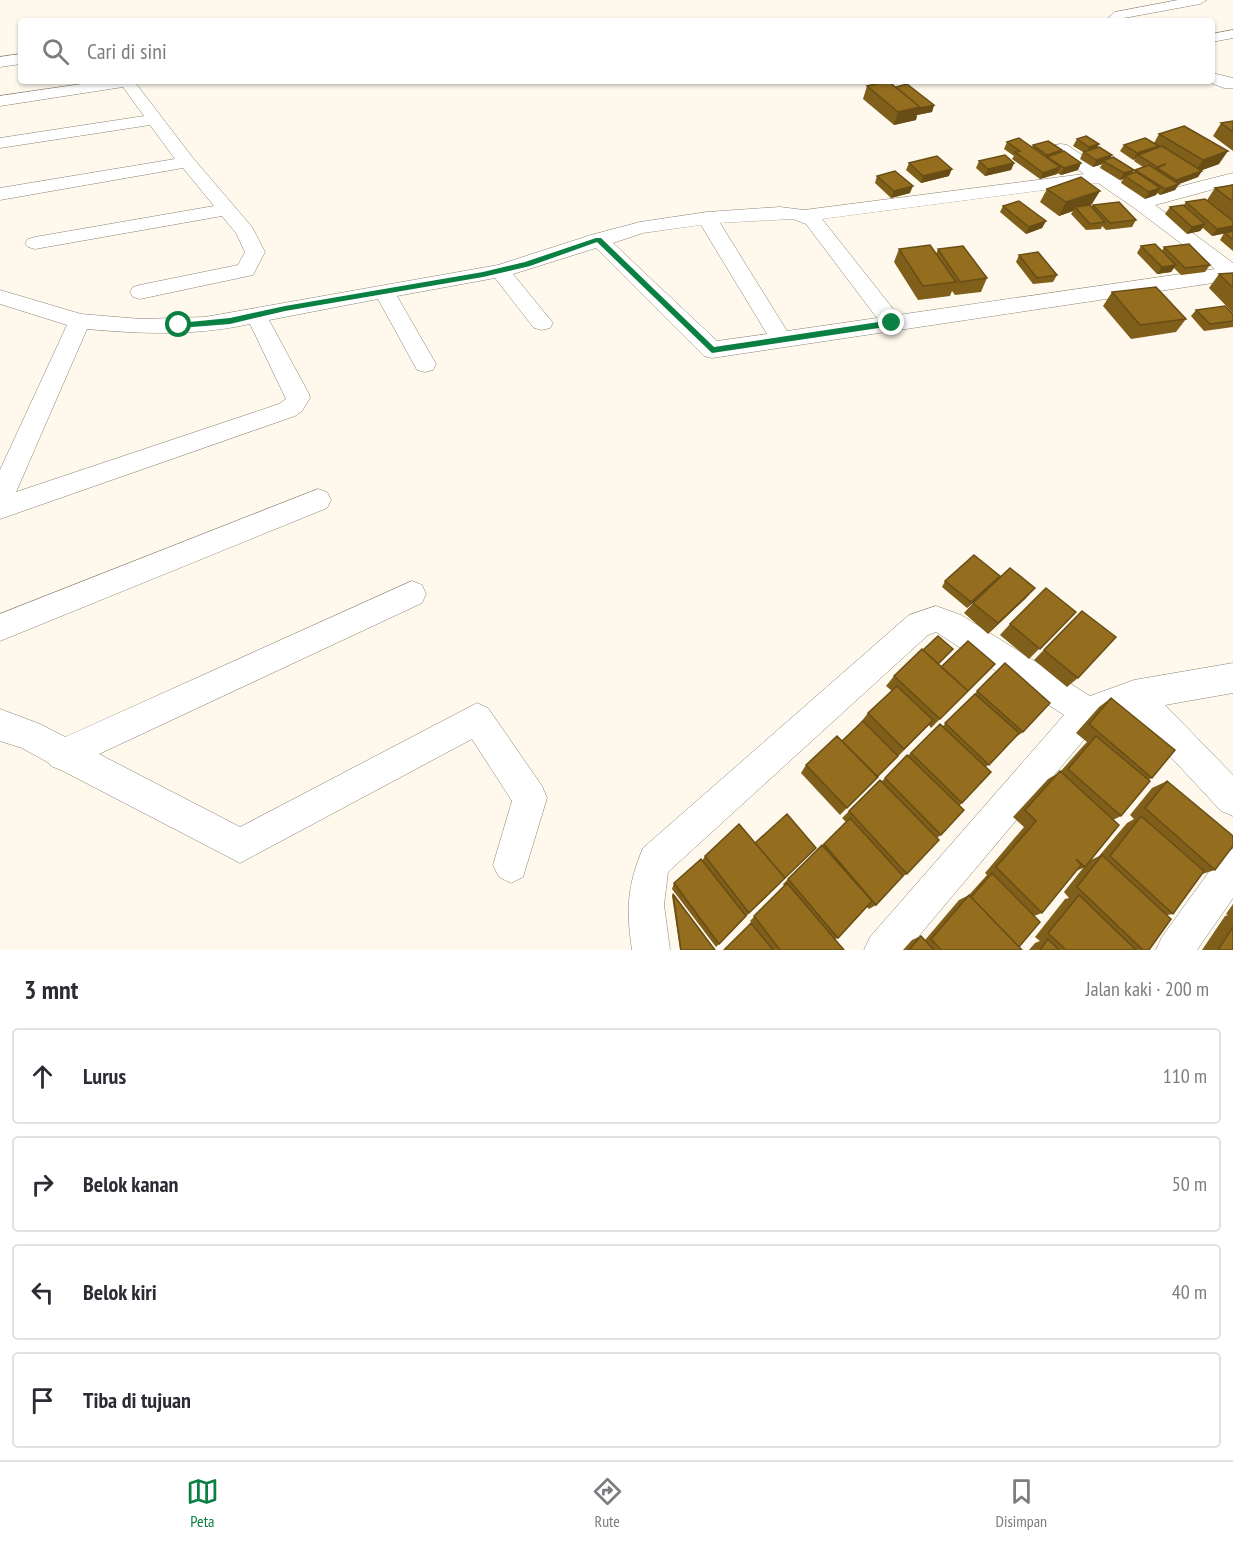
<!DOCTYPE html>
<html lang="id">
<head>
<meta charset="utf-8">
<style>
  :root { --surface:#fff; --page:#f2f2f3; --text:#2b2b33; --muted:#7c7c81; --line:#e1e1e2; --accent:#0b8043 }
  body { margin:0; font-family:"PT Sans Narrow",sans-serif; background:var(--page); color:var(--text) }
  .stop { position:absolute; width:18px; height:18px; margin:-14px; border:4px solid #0b8043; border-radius:50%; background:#fff }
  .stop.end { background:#0b8043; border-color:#fff; box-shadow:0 2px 6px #0008 }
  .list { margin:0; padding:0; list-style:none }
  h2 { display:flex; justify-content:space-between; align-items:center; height:78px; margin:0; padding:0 24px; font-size:26px }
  h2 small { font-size:20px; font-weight:400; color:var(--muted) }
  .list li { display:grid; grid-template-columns:39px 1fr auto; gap:18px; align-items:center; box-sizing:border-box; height:96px; margin:0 12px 12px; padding:0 12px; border:2px solid var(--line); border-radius:6px }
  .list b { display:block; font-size:22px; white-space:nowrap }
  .list em { font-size:20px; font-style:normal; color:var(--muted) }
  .icon { flex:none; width:33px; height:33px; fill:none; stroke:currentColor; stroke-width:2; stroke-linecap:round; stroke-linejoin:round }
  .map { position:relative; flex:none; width:1233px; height:950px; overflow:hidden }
  .search { position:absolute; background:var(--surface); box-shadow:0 2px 4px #0004; left:18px; right:18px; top:18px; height:66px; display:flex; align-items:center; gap:15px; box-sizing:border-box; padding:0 21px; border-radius:6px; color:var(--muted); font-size:22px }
  .sheet { height:510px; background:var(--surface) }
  nav { display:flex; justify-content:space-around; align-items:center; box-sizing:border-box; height:84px; border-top:2px solid var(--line); background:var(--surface); font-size:16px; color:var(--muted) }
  nav a { display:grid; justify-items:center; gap:3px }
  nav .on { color:var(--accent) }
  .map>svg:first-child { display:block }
</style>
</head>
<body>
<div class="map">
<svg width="1233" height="950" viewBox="0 0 1233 950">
  <rect width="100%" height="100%" fill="#fef8ed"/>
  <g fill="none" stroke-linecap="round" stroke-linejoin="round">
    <g stroke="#8b8273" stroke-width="1">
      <path id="minor" d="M1178,0H1207L1200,4L1124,18L1126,21H1110L1108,18L1115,12Z
        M1233,30V38L1212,42V34Z
        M21,54V64L0,67V57Z
        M1212,73L1233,78V88H1224L1206,81H1212Z
        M102,81H134L193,158L252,227L265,252L253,275L140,299L133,297L130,292L133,287L140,285L238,265L245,252L236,233L222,216L35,249L28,247L25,243L28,239L35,237L214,206L183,168L0,200V188L175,159L150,125L0,148V138L144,116L123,87L0,106V96Z
        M1061,144L1067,145L1143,196L1233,173V184L1155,205L1233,263V280L712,358L704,356L596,248L513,274L553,323L550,328L542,330L534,328L495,278L397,296L436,364L433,370L425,372L417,370L378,299L269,320L309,394L310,398L302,411L295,416L0,519V470L67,325L0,304V290L81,314L141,319L205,317L498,265L591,235L640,222L707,212L780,207L804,210L1084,174L1055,153L1052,149L1055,145ZM1098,183L1133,207L1215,269L898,315L822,219ZM793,219L806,224L877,318L787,331L720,223ZM701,225L767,334L717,341L613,243L643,233ZM250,324L286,399L279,404L16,492L87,329C142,334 196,336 250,324Z
        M318,489L327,492L331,500L327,508L0,641V614Z
        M412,581L422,585L426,594L422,603L99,754L240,827L477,703L488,708L542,786L547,798L523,877L511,883L499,877L493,865L512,801L472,739L240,863L63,771L51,766L49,763L22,748L0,741V709L40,724L65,737Z
        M936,606L961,615L1090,696L1134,680L1233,663V693L1165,705L1233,775V816L1221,811L1129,712L1098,723L907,950H864L870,937L1064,715L936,632L928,635L668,872L664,905L670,950H632C626,910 627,886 643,848L909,615Z
        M1233,849V898L1197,950H1156L1162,937L1221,855Z"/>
    </g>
    <use href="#minor" fill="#fff" fill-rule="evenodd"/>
  </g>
  <path fill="#7f5f1a" d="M867,86L896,87L934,105L932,112L917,115L916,120L894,125L863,99Z
    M1233,121V151L1213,136L1221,123Z
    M1159,134L1219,164L1202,170L1198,177L1179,184L1175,190L1160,195L1157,193L1156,195L1145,199L1121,183L1123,179L1120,180L1100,168L1102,164L1093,167L1080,159L1083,152L1073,146L1077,139L1098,147L1112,155L1110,158L1131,174L1135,170L1143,167L1134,161L1135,159L1133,160L1120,151L1124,145L1154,143Z
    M1007,142L1032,147L1033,145L1061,153L1081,163L1078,170L1061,175L1057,173V174L1040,179L1012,159L1014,156L1004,149Z
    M979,161L1014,163L1011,170L985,176L976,168Z
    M909,163L949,176L921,183L906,170Z
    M877,176L910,193L891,198L875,183Z
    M1233,185V251L1220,240L1224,233L1212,236L1203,228L1200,231L1187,234L1165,214L1170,207L1183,206L1186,202L1207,200L1215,188Z
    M1047,189L1092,204L1090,205L1091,207L1093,205L1136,220L1132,227L1106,230L1102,226L1101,229L1086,230L1071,214L1073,211L1059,216L1040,202Z
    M1003,206L1046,221L1042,228L1026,234L1000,212Z
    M1141,246L1162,251L1164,247L1210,265L1205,272L1181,275L1174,268L1171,272L1157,274L1137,253Z
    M899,249L936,254L938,249L987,278L981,292L955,295L952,291L950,296L918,300L894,262Z
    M1019,255L1057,275L1053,282L1033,284L1016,262Z
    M1233,273V313L1209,288L1219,274Z
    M1112,292L1186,319L1176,332L1131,339L1103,306Z
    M1196,310L1233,314V327L1204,331L1191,316Z
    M1000,576L995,582L1035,588L1025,599L988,634L964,613L973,603L993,584L967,608L942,587L945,581Z
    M1076,612L1029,659L1000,635L1010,624Z
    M1071,622L1078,678L1067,687L1034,660Z
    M953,649L939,664L941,667L995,664L931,728L929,725L840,815L801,773L806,765L842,741L861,722L868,713L892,691L886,686L894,676Z
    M1005,663L1023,732L1012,740L986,767L962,803L959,806L941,835L937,838L907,874L900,878L876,905L869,909L867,907L838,938L835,939L844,950H773L750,921L784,886L783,884L788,879L846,822L842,818L849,811L882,781L940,724L943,726Z
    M1111,698L1152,778L1148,780L1121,816L1113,820L1091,860L1099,856L1127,823L1134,819L1130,815L1152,788L1167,781L1215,870L1202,874L1173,914L1167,915L1149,950H1029L1035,943L1040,941L1035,937L1065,899L1069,898L1064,892L1083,868L1076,871L1042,913L1034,916L1019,947L1022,950H903L912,940L921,936L925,940L959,900L969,895L987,875L985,873L1024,827L1013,817L1048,779L1060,772L1084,745L1087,742L1076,733L1099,707Z
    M705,856L782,880L716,947L672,889L674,883L702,861Z
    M673,894L715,950H680L672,896Z
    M1233,904V950H1202L1225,916L1228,915L1226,914Z"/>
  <path fill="#684d15" d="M934,105L932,112L917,115L916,120L894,125L898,112L920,107Z
    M1099,144L1096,151L1086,154L1089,147Z
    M1159,146L1155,153L1138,155L1135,159L1133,160L1137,153Z
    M1062,150L1059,157H1047L1045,161L1044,162L1047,155Z
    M1228,151L1219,164L1194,173L1203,160Z
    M1112,155L1108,162L1103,161L1102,164L1093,167L1096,160Z
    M1014,163L1011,170L985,176L988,169Z
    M1081,163L1078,170L1061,175L1064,168Z
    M1060,167L1057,174L1040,179L1043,173Z
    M952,169L949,176L921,183L923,176Z
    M1134,170L1130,177L1125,176L1123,179L1120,180L1124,173Z
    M1202,171L1198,177L1179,184L1175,190L1160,195L1165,189L1172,186L1176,180Z
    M913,186L910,193L891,198L894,191Z
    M1160,188L1156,195L1145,199L1149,192Z
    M1100,191L1092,204L1077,209L1075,207L1073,211L1059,216L1066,202Z
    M1046,221L1042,228L1026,234L1029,227Z
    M1205,224L1200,231L1187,234L1192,227Z
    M1233,226V232L1212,236L1217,229Z
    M1176,265L1171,272L1157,274L1162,267Z
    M1000,576L995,582L967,608L971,602Z
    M1035,588L1025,599L988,634L998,623Z"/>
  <path fill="#946e1e" stroke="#684d15" stroke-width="1.5" d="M888,81L920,107L898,112L867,86Z
    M907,84L934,105L920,108V107L896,87Z
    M1233,121V132L1221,123Z
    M1184,126L1228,151L1203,160L1159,134Z
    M1086,136L1099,144L1089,147L1077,139Z
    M1019,138L1060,167L1043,173L1015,152L1020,151L1007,142Z
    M1145,138L1159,146L1137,153L1124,145Z
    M1048,141L1062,150L1047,155L1033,145Z
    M1162,146L1202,171L1176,180L1157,168L1166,164L1157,167L1138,155Z
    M1099,147L1112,155L1096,160L1084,152Z
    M1064,151L1081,163L1064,168L1047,157Z
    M1005,155L1014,163L988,169L979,161Z
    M937,156L952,169L923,176L909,163Z
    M1113,157L1134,170L1124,173L1103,161Z
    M1149,165L1179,184L1165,189L1135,170Z
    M895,171L913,186L894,191L877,176Z
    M1136,172L1160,188L1149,192L1125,176Z
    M1081,177L1100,191L1066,202L1047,189Z
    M1233,185V200H1231L1215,188Z
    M1205,199L1233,221V226L1217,229L1186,202Z
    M1019,201L1046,221L1029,227L1003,206Z
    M1119,202L1136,220L1110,223L1093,205Z
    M1090,205L1105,222L1090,224L1075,207Z
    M1183,205L1205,224L1192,227L1170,207Z
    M1233,231V240L1225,233Z
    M1155,244L1176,265L1162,267L1141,246Z
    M1189,244L1210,265L1185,268L1164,247Z
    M930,245L956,282L923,286L899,249Z
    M963,246L987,278L960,282L938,249Z
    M1038,252L1057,275L1037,278L1019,255Z
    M1233,273V288L1219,274Z
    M1156,287L1186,319L1140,325L1112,292Z
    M1225,306L1233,314V321L1210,324L1196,310Z
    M974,555L1000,576L971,602L945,581Z
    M1010,568L1035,588L998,623L973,603Z
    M1046,588L1076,612L1040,649L1010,624Z
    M1082,611L1116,637L1078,678L1044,650Z
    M938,636L953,649L938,664L923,650Z
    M968,641L995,664L966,693L968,691L941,667Z
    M922,649L968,691L940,719L894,676Z
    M1005,663L1050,703L1023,732L977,691Z
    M897,686L933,720L904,749L868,713Z
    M975,694L1019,733L989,765L945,723Z
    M1111,698L1175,750L1152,778L1089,724Z
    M863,721L898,756L877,777L842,741Z
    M940,724L991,772L962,803L911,753Z
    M837,736L878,777L847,808L806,765Z
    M1096,736L1150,781L1121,816L1068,769Z
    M907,755L964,810L941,835L885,778Z
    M1060,771L1119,825L1085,867L1076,859L1081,865L1042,913L996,867L1036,821L1025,810Z
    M880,780L939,840L907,874L849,811Z
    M1167,781L1233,836V846L1215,870L1145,808Z
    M787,814L816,848L785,878L755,843Z
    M1141,816L1204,871L1173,914L1110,856Z
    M850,818L903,876L876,905L824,844Z
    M739,824L785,878L749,913L705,856Z
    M822,845L872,901L838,938L788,879Z
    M1102,855L1171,919L1149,950H1143L1077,887Z
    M701,859L746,916L719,944L674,883Z
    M992,873L1040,922L1019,947L971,897Z
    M787,883L844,950H780L754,916Z
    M673,894L715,950H681Z
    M969,895L1022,950H941L931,939Z
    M1079,895L1136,950H1066L1048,933Z
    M751,923L773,950H724Z
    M1233,927V950H1218Z
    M921,936L934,950H909Z
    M1048,939L1059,950H1040Z"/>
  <path fill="#0b8043" d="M596,238H601L714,347L892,320L896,323L892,326L712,353L597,242L530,266L483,277L285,311L230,324L179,328L175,325L179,323L230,318L285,306L483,272L525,262Z"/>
</svg>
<div class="stop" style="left:179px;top:325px"></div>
<div class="stop end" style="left:892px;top:323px"></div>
<div class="search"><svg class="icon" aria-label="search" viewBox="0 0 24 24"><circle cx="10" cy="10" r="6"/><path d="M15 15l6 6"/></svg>Cari di sini</div>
</div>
<section class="sheet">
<h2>3 mnt<small>Jalan kaki · 200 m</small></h2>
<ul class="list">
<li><svg class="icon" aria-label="ahead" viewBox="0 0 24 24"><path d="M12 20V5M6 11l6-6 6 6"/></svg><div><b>Lurus</b></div><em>110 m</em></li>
<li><svg class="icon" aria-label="right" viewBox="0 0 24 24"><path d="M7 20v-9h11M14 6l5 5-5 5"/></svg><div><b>Belok kanan</b></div><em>50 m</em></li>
<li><svg class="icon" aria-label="left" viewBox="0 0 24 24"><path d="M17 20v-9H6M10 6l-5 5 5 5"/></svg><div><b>Belok kiri</b></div><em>40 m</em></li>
<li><svg class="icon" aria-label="arrive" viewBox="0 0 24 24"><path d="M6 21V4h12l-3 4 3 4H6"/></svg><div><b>Tiba di tujuan</b></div></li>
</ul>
</section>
<nav>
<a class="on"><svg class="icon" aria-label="map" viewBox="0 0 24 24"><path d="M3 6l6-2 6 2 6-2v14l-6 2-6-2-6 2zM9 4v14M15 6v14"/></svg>Peta</a>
<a><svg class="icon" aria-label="directions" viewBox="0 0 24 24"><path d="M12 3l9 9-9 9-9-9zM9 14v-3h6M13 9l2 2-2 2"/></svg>Rute</a>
<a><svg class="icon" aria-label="saved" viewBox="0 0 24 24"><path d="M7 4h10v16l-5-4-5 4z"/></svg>Disimpan</a>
</nav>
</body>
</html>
